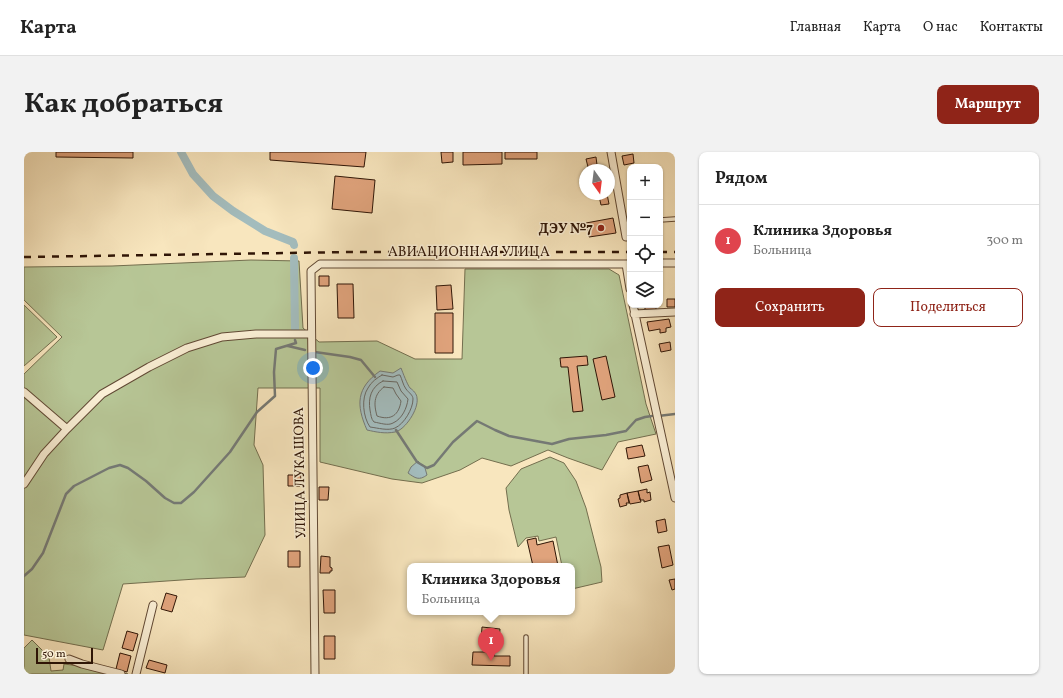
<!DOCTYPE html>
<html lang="ru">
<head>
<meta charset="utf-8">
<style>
  :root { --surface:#fff; --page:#f2f2f2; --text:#222; --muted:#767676; --line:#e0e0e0; --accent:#8f2418 }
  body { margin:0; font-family:Vollkorn,serif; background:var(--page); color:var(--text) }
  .controls { position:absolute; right:12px; top:12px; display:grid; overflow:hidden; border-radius:8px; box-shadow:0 1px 3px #0004 }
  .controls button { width:36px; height:36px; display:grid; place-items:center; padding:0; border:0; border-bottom:1px solid var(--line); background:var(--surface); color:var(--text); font:20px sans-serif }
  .compass { position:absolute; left:555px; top:12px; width:36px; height:36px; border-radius:50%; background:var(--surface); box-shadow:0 1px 3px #0004; rotate:166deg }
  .scale { position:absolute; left:12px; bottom:10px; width:57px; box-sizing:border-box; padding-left:4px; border:2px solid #2f1506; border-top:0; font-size:11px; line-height:14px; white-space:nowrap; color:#2f1506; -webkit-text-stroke:3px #faefd5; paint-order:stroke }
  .you { position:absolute; left:289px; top:216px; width:14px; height:14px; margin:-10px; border:3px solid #fff; border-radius:50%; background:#1a73e8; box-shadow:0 0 0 6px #1a73e833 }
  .badge { display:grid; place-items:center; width:26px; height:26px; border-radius:50%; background:var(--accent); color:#fff; font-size:13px; font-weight:700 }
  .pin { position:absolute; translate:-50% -33px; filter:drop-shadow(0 1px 2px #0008) }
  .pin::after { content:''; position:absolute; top:21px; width:14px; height:12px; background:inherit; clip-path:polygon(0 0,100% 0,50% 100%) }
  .popup { position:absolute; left:383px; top:411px; width:168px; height:52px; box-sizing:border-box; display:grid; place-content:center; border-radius:8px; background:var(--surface); filter:drop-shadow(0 1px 3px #0005); font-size:13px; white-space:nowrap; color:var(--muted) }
  .popup b { font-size:15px; color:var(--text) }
  .popup::after { content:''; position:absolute; left:50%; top:100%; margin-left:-8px; border:8px solid transparent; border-top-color:var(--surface) }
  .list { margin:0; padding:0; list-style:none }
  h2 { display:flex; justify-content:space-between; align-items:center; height:52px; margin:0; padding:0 16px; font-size:17px }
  h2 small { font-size:13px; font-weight:400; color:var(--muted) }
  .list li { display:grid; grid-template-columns:26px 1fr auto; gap:12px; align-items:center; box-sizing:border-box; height:72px; padding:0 16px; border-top:1px solid var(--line) }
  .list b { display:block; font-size:15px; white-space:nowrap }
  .list p { margin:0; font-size:13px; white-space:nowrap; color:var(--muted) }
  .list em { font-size:13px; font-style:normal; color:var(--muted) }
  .actions { display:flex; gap:8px; padding:12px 16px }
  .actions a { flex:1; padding:9px 0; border:1px solid var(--accent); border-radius:8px; text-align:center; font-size:14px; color:var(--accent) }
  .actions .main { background:var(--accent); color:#fff }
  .icon { flex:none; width:22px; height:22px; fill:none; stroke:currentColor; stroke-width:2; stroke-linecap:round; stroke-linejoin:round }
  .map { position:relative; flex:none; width:651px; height:522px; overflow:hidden; border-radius:8px }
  header { display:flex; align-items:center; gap:24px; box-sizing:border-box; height:56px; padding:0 20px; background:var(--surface); border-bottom:1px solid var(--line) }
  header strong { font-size:19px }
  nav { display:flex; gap:22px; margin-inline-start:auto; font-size:14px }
  .intro { display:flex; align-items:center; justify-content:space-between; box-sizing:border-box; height:96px; padding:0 24px }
  h1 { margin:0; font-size:28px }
  .button { padding:10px 18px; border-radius:8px; background:var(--accent); color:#fff; font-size:14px; font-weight:700 }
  main { display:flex; gap:24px; padding:0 24px }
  aside { flex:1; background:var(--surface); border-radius:8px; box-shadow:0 1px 3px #0004 }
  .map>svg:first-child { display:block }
</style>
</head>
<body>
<header>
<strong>Карта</strong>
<nav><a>Главная</a><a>Карта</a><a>О нас</a><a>Контакты</a></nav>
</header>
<div class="intro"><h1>Как добраться</h1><a class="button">Маршрут</a></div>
<main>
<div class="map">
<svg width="651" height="522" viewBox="0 0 651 522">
  <rect width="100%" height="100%" fill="#f8e6be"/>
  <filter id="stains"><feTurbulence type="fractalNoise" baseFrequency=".005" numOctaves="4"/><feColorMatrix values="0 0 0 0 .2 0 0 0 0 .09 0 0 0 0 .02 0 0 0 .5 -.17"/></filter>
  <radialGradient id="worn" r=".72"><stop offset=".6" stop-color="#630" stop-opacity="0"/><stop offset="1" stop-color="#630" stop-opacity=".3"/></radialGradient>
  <path fill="#b7c696" stroke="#736e4e" d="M227,108L275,109L279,176L295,190L353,189L391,207H438L441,117H585L595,123L622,252L632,282L594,290L578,318L544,306L524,298L487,314L458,306L436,318L398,331L368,327L296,310V236H234L230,293L239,313L241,383L221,425L172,427L99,432L79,498L0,483V222L38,185L0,148V115L88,114Z
    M0,153L33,185L0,214Z
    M526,305L540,311L552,329L562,356L577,415L578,430L548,437V414H538L532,385L515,389L514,384L502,386L494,395L485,358L482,336L497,317Z
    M8,488L25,505L27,519L39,518L40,512L87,518L104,522H0V496Z"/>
  <path fill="#a3bcbd" stroke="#757974" d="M377,216C379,221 383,232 386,236C389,238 393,242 393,246C395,257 381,278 371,280C361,282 352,280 343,278C332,253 332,236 356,219L369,221Z
    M394,309L401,316L403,323C395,329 391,326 384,321L387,315Z"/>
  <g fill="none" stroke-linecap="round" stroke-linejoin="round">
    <path stroke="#696862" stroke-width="1" d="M358,223L369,225L374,223H376C378,227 379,233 382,237C385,241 389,243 389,247C389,257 380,272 371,276C364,279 354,276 346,275C339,265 337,246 344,236C347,230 353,226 358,223Z
      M359,229L373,230L377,239L384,247C383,256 378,267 369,271C364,274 356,271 350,270C347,267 347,263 346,258C344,246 347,235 359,229Z
      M360,235L369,236L372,242L377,249C375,263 367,269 353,264C350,253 349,243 360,235Z"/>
    <path stroke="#757974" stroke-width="2.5" d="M264,194L281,198
      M291,200L326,205L337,208L351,225
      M634,264L651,262
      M372,278L393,310L403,316L410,313L429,290L453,269L471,278L485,284L528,292L545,287L582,283L602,279L612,268L621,265L628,264
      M0,424L8,417L19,401L42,342L50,334L85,316L96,313L104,316L122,329L141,346L150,351H157L170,340L206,300L233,260L251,244L250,220L252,197L272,191L271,188"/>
    <path stroke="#a3bcbd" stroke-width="8" d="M157,0L169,22L189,44L209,59L241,79L269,90L270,93
      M270,106L271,177"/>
  </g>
  <path fill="#e0a37c" stroke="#2f1506" d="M32,0H109V6L32,5Z
    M246,0H342L340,15L246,8Z
    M417,0H429V10L418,11Z
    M439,0H478V12L439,13Z
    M481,0H513V7H481Z
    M609,2L610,11L600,13L598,4Z
    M572,5L573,13L564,15L562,7Z
    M311,24L351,28L348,61L308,57Z
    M583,42L585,52L577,53L575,44Z
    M589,66L592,81L565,85L562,71Z
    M295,124H305V134H295Z
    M313,132H329L330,166H314Z
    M427,133L429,157L413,158L412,134Z
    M643,147H651V155H643Z
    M621,153H632V158H621Z
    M411,161H429V201H411Z
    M645,167L647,175L642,176V180L636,181V177L625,179L623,170Z
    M646,190L647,198L637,200L635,192Z
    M563,204L564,213L553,214L559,259L549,260L544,215H537L536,206Z
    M582,204L591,245L578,248L569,207Z
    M618,293L621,304L604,307L602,296Z
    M624,313L628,328L617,331L614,315Z
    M264,323H277L276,334H264Z
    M295,335H305L304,348H295Z
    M623,337V341L626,340L627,348L620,350V348H616L614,339Z
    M614,339L617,350L606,352L603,341Z
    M603,341L605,351H602L603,353L596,355L594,347L596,346V343Z
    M641,367L643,379L634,381L632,369Z
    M512,386L513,393L529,389L534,414H509L503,388Z
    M645,393L649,413L638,416L634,395Z
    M264,399H276V415H264Z
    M297,404L306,405V415L308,416V419H306V421H296Z
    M651,427V437L648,438L645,428Z
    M299,438H311V461H300Z
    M142,441L153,444L148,460L137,457Z
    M458,475L476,477L475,490L457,488Z
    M103,479L114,482L109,499L98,496Z
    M300,484H311V507H300Z
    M449,500H470V504H486V514L448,513Z
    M96,501L107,504L103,520L92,517Z
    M125,508L143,513L141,521L122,516Z"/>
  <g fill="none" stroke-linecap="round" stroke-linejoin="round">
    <g stroke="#614934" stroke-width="5.5">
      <path id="lane" d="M636,68L651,67
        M502,522V485"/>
    </g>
    <g stroke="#614934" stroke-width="9">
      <path id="street" d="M587,0L602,85
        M636,111H651
        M602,112L606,137
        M609,153L651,346
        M610,162L651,160
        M0,240L43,277
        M0,332L20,302L43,277L78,242L125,215L163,196L198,185L232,182H287
        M45,507L58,512L97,522
        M112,522L129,453
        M291,522L287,119L296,112H606"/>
    </g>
    <use href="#lane" stroke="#faefd5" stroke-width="3.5"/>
    <use href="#street" stroke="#faefd5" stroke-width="7"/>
    <path stroke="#2f1506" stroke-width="2.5" stroke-dasharray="7 7" stroke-linecap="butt" d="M636,100H651
      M0,105L326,100H606"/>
  </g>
  <circle fill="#8f2418" stroke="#faefd5" stroke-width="1.5" cx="577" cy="76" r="4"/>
  <g text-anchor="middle" stroke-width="3" stroke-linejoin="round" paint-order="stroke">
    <g font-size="14" font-weight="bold" fill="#2f1506" stroke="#faefd5" text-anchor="end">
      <text x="569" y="81">ДЭУ №7</text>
    </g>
    <g font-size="14" fill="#2f1506" stroke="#faefd5">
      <text x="445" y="104">АВИАЦИОННАЯ УЛИЦА</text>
      <text transform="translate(275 321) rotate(-91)" y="5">УЛИЦА ЛУКАШОВА</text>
    </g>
  </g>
  <rect width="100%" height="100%" filter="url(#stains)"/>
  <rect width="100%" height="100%" fill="url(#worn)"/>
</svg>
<div class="controls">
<button>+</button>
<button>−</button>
<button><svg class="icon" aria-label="locate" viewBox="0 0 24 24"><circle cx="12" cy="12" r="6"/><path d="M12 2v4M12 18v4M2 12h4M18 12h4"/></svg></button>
<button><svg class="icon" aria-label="layers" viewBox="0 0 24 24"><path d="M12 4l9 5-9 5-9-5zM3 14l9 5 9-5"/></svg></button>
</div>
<svg class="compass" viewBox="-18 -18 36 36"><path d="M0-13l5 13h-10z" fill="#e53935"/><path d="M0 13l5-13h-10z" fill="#767676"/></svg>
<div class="scale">50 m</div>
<div class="you"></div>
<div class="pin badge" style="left:467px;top:509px;background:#e0444e">1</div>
<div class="popup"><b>Клиника Здоровья</b>Больница</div>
</div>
<aside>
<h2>Рядом<small></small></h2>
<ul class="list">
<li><span class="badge" style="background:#e0444e">1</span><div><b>Клиника Здоровья</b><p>Больница</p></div><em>300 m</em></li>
</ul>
<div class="actions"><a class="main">Сохранить</a><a>Поделиться</a></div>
</aside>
</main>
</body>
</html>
